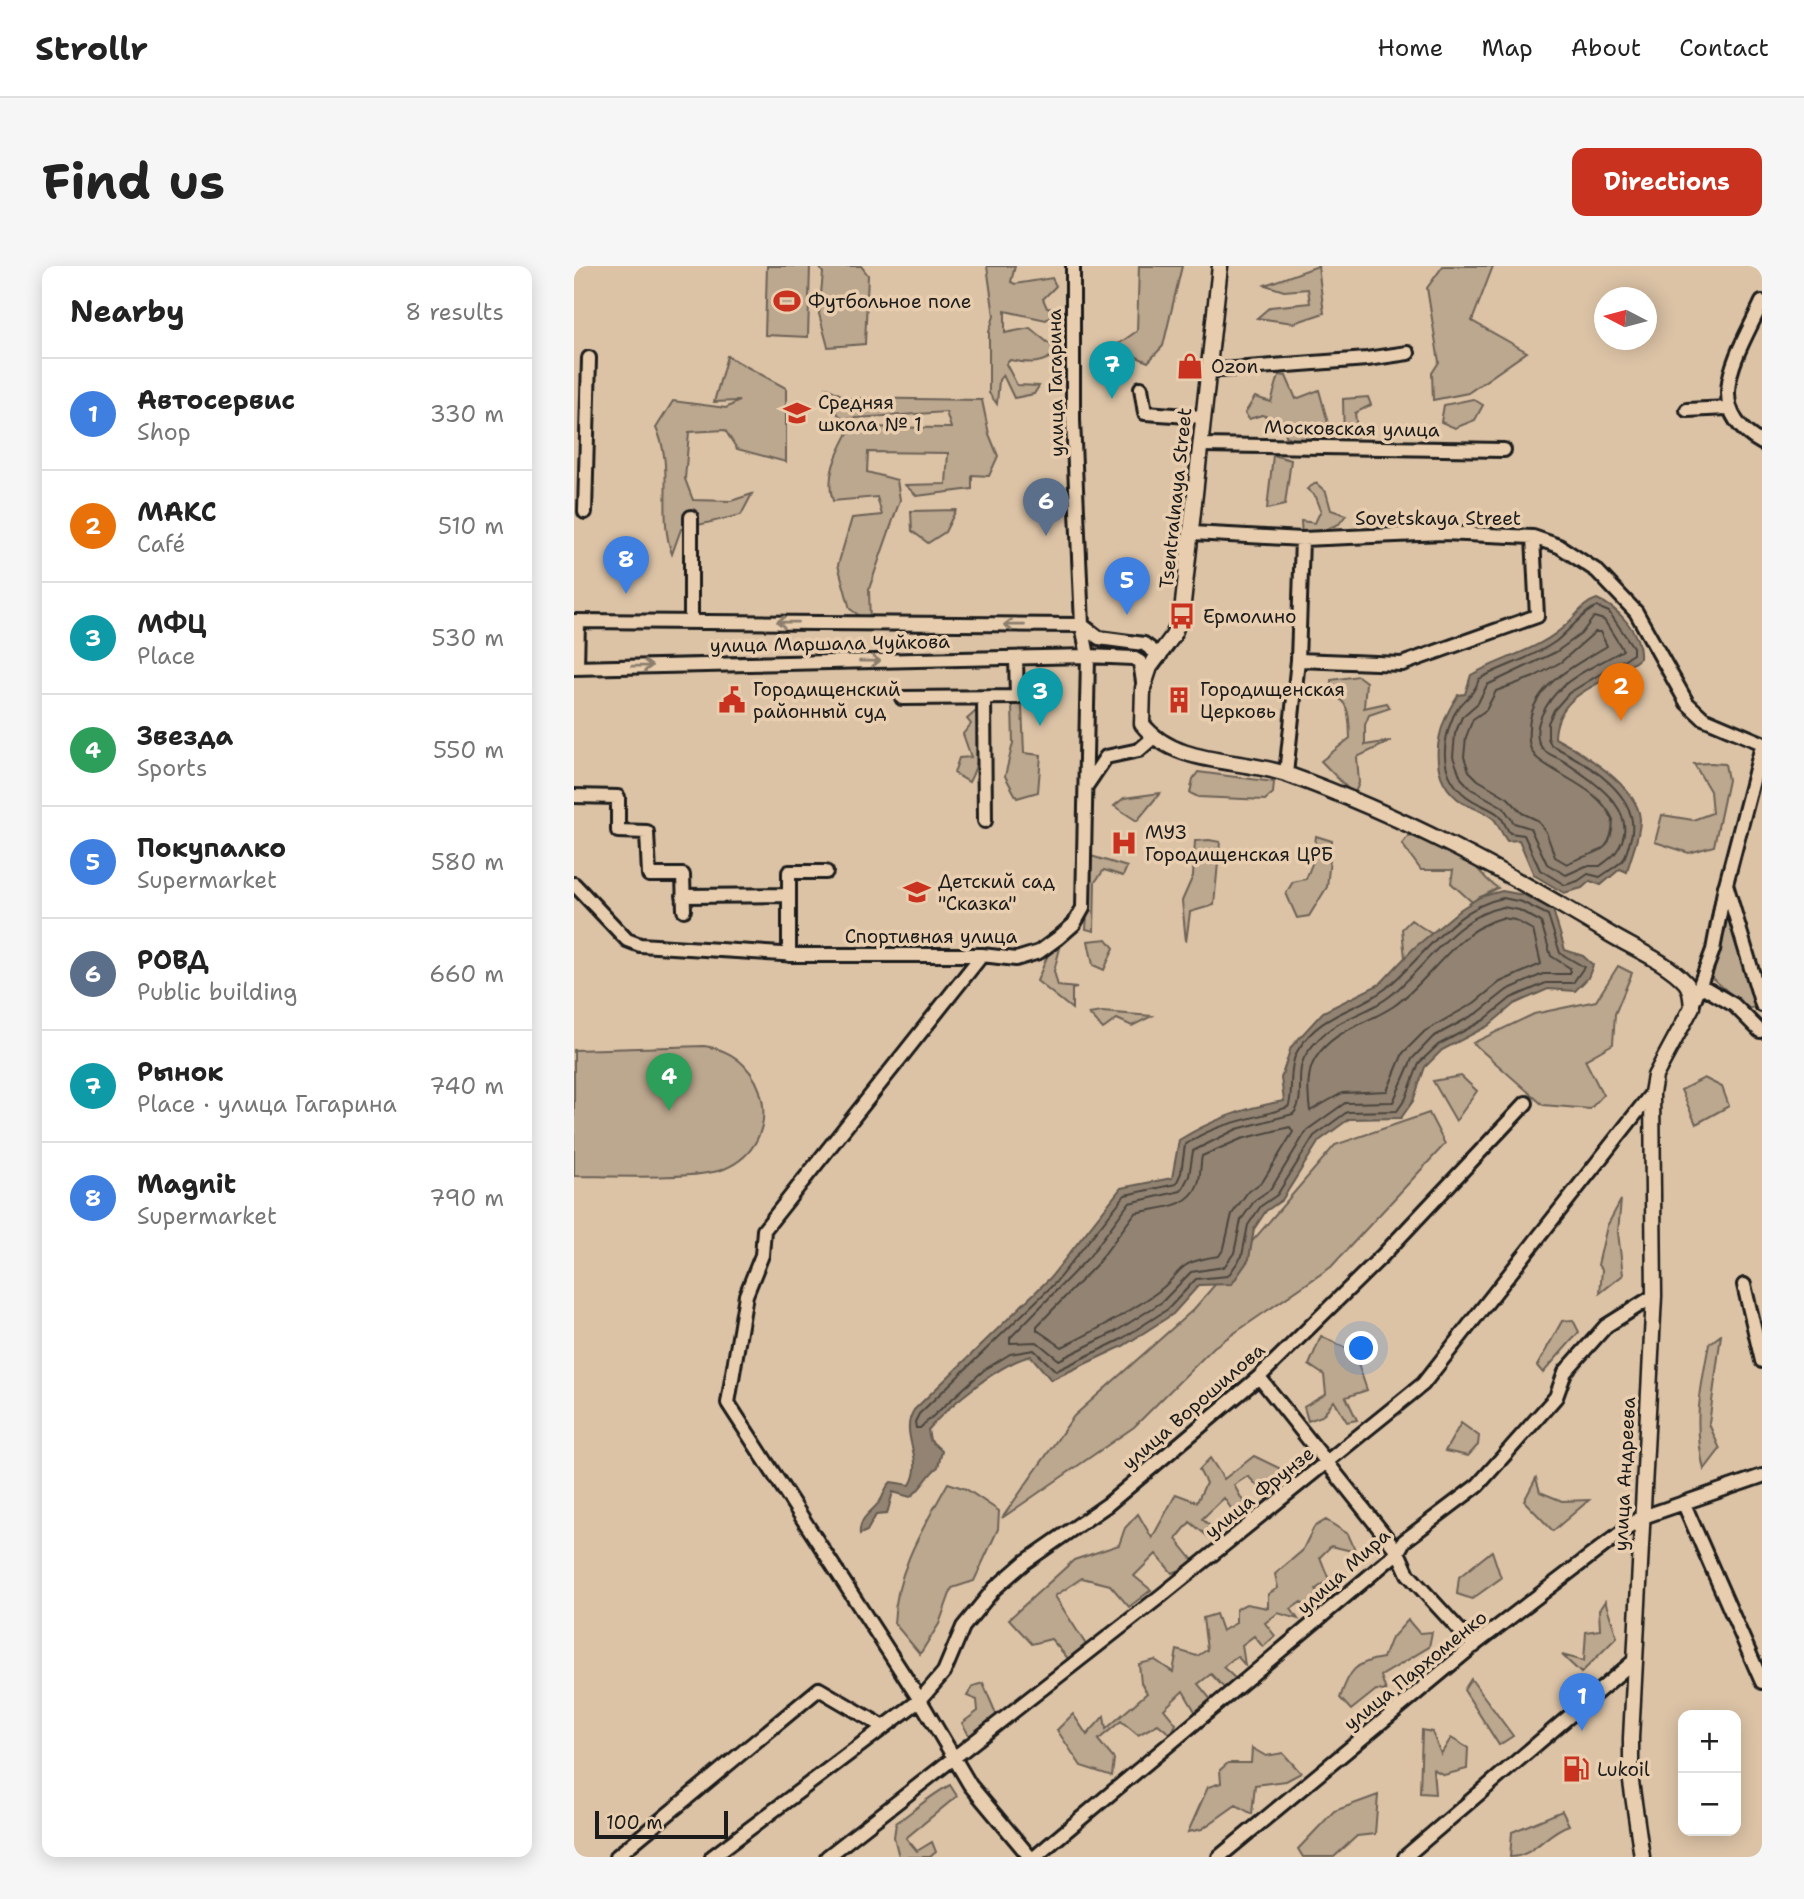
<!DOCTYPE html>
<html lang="en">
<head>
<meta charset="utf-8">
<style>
  :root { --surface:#fff; --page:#f6f6f6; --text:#222; --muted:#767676; --line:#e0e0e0; --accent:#c8321e }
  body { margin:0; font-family:"Shantell Sans",sans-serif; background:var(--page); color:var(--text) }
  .controls { position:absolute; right:21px; bottom:21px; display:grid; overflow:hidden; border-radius:14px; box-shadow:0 4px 18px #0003 }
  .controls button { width:63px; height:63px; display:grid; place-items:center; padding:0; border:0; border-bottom:2px solid var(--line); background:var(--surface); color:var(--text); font:35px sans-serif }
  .compass { position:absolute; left:1020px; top:21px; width:63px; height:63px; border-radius:50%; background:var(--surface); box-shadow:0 4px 18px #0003; rotate:276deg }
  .scale { position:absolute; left:21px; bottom:18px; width:133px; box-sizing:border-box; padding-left:7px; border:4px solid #1c1c1c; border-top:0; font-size:19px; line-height:24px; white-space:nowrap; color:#1c1c1c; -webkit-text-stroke:5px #e8ceaf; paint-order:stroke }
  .you { position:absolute; left:788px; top:1083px; width:24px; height:24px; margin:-18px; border:5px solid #fff; border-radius:50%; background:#1a73e8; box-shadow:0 0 0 10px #1a73e833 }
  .badge { display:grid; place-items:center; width:46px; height:46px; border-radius:50%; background:var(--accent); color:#fff; font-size:23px; font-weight:700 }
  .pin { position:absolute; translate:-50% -58px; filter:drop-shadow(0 2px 4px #0008) }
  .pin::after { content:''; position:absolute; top:37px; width:24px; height:21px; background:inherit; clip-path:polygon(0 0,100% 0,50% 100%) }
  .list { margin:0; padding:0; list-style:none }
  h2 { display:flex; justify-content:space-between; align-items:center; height:91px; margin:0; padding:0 28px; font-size:30px }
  h2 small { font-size:23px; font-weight:400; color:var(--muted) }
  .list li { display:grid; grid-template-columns:46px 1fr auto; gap:21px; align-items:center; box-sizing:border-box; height:112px; padding:0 28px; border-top:2px solid var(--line) }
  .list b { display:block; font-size:26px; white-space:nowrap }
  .list p { margin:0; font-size:23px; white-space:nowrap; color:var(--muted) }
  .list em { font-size:23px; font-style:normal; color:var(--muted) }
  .map { position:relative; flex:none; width:1188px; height:1591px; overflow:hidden; border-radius:14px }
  header { display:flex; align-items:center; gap:42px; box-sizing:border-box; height:98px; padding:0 35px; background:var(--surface); border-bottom:2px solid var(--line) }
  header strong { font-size:33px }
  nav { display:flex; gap:38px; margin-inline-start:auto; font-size:24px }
  .intro { display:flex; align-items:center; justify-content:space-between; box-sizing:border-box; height:168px; padding:0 42px }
  h1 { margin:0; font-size:49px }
  .button { padding:18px 32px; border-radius:14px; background:var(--accent); color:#fff; font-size:24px; font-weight:700 }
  main { display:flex; gap:42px; padding:0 42px }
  aside { flex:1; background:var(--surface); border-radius:14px; box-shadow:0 4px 18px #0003 }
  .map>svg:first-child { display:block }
</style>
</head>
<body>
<header>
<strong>Strollr</strong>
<nav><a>Home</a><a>Map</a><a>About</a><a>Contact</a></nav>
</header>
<div class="intro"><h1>Find us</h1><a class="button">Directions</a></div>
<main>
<aside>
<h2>Nearby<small>8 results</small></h2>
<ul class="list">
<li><span class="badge" style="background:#3f7fe0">1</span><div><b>Автосервис</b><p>Shop</p></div><em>330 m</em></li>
<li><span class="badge" style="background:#e8710a">2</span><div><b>МАКС</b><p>Café</p></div><em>510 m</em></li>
<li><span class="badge" style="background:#0f9aa8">3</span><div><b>МФЦ</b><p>Place</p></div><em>530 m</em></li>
<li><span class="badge" style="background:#2e9e5b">4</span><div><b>Звезда</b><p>Sports</p></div><em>550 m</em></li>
<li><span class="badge" style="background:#3f7fe0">5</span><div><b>Покупалко</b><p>Supermarket</p></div><em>580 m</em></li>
<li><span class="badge" style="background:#5c6f8a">6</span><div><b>РОВД</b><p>Public building</p></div><em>660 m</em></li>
<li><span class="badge" style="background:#0f9aa8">7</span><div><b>Рынок</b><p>Place · улица Гагарина</p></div><em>740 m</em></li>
<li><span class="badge" style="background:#3f7fe0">8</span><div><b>Magnit</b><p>Supermarket</p></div><em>790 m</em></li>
</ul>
</aside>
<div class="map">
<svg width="1188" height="1591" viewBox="0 0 1188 1591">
  <rect width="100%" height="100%" fill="#dcc3a6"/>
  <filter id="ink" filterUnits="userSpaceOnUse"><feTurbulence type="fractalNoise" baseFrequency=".0143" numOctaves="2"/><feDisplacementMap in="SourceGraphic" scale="14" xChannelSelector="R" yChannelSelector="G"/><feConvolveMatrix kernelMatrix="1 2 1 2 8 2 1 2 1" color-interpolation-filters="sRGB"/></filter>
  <g filter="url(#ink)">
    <path fill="#bca78f" stroke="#6c6256" stroke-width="2" d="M193,0H236L234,71L191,69Z
      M245,0H287L294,9L291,78L254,81L245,48L249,7Z
      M413,0H441L437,16L441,18L478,12L482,20L469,33L473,42L486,43L472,54L431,45V67L456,62L484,85C469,99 456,98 436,94L432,98L443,119L465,120L460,128L440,132L429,109L425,114L423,138L415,127V66L420,50Z
      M565,0H608L589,80L574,96L540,81L563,65Z
      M744,0L750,47L720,57L683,52L696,41L736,37L734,23L710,25L691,19Z
      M869,0H919L898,55L953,86L894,127L859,134L858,107L865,96L853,22Z
      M153,90L212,122V196L163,183L151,164L115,166L111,213L119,234L157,235L178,228L167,249L107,263L98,288C83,247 101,201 82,162L99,135L152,142L165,135L140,136Z
      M705,109L712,110L722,133L745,124L754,157C741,174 731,179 712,170L710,156L688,149L675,153L671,147L681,131L697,136Z
      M253,122L273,132L408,134L415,168L424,190L415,210L398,209V223L343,230L331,219L372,218L374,187L294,186L293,206L323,214L326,234L295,323L296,357L276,343L264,299L278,252L308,249L303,231L259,235C250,209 265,184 277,161L377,162L372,146L268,153L259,142Z
      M794,131L797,139L781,147L784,170L770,175L769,133Z
      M899,133L909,139L901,154L881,162L867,156L870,139Z
      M699,189L717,194L711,239L693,243Z
      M742,217L752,226L757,244L772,249L765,258L728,273L727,255L741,257L747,244L742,231L733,223Z
      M382,244L371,266L354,277L338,265L337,245Z
      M784,410L792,416L790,442L813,437L816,442L795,449L791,459V479L817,475L783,491L785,517L780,529L747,495L776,472C775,453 777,436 757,427V414Z
      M438,438L448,440L450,487L467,489L464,526L443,532L431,510L439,477Z
      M402,445C410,467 406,496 395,516L380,507L385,492L397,491L389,468L397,458L393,453Z
      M1137,497L1151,498L1154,514L1140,580L1115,587L1081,576L1088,549L1119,554L1138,547L1136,525L1120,498Z
      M624,506L700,516L699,527L691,534L624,531L616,527L619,513Z
      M586,527L563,555L540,540L550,532Z
      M835,569C857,577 883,583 900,599C909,608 912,615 924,622L898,636L877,617L879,604H847L828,578Z
      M742,570L758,575L753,621L735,650L723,652L712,627L719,616L732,613L739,595Z
      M635,574L646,576L640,639L616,646L612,676L608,635L619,610L621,575Z
      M517,590L553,601L549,610L530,604L521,616L520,665L512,663Z
      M1154,644L1183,740L1174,743L1138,712Z
      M837,654L858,668L831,692L828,663Z
      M533,673L540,682L530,704L519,699L514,675Z
      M486,682L480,705L484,720L503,722L498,723V743L463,715L475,686Z
      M1044,700L1058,707L1041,748L1039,778L1011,794L1029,829L1016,843L969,839L899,777L960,748L1022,735Z
      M528,746L578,750L558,760L543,753L529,763L515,748Z
      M130,780C196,788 213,877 150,903C122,914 34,910 0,910V784Z
      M887,810L903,825L882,855L859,815Z
      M1130,812L1148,821L1155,840L1122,858L1107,824Z
      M855,847L871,878L757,1001L640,1081L560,1161L428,1252L500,1150L620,1043L761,879Z
      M1047,934L1044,966L1049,1009L1026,1027L1028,1004L1024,999L1033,960Z
      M999,1054L1005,1066L969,1107L963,1100L988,1055Z
      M1147,1069L1135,1158L1146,1183L1130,1204C1119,1156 1126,1126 1135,1078Z
      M747,1070L780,1086L793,1124L772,1131L783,1154L773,1156L760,1135L748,1150L734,1155L730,1141L752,1128L750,1109L735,1099Z
      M887,1157L905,1170L904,1179L894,1190L871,1185Z
      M680,1190L715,1207L730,1198L725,1207L691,1228L674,1210L660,1219L675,1246L665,1254L650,1232L628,1253L651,1273L643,1278L616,1256L602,1273L622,1298L598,1307L582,1288L560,1310L577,1324L555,1341L536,1319L508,1312L481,1330L516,1385L497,1396L477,1373L458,1378L435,1353L500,1294L545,1279L551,1262L564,1248L578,1272L602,1228L623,1236L632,1217L625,1204L636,1192L650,1213Z
      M962,1212L966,1226L988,1235L1015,1234L979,1265L950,1235Z
      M374,1217L392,1223L425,1245L424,1263L400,1315L378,1322L365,1358L346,1388L320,1357C322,1304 349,1262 374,1217Z
      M752,1254L774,1268L782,1286L757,1280L746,1291L755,1314L742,1323L746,1339L741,1344L727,1336L717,1343L724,1353L704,1347L691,1357L701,1370L689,1381L680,1370L668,1379L671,1399L663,1390L649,1401L664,1415L652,1424L637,1408L624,1418L639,1436L622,1447L609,1425L590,1443L602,1458L597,1469L584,1458L564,1469L547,1455L524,1474L540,1493L538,1510L507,1500L483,1464L499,1448L513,1469L530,1450L532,1463L573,1427L567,1417L565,1398L581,1394L599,1406L603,1384L623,1390L633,1384L629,1352L642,1348L648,1365L662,1357V1343L672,1338L694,1342V1328L704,1322L701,1308L728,1285L740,1261Z
      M918,1285L927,1312L898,1333L883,1328L885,1311Z
      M1031,1335L1043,1371L1007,1407L988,1389L1010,1395L1012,1366L1026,1364L1025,1344Z
      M834,1354L845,1367L858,1366L855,1381L807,1410L812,1425L802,1424L777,1444L766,1432C775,1405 781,1396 809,1392L816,1374Z
      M897,1413L939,1470L925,1479L890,1424Z
      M409,1417L423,1450L397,1473L388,1457L404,1445L403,1434L393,1430L399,1420Z
      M848,1464L858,1466L867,1488L877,1472L894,1482L893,1503L870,1509L859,1503L861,1528L846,1527Z
      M678,1482L692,1490L709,1487L727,1507L712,1515L681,1519L678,1548L662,1539L628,1563L614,1566L634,1521L647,1517L646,1504L654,1497H677Z
      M376,1519L383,1530L332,1572L343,1585L358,1576L362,1586L356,1591H325L320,1571L322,1557C341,1544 355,1530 376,1519Z
      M804,1529L801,1568L783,1570L760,1591H729L724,1583L760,1545Z
      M988,1545L995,1559C972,1566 960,1591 936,1591L938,1566Z"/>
    <path fill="#928372" stroke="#635a50" stroke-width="2" d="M1023,333C1044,342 1068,367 1066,392C1036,418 982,423 981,472C1007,486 1064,520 1066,553C1066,572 1057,589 1053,606L1046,603L1027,619L1016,615L1008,622L990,627L960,609L945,574L933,575C928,568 926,563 922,556C917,547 898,542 889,537C850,511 862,462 884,429L891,428L897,409C929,391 967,384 994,357C1005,347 1008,338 1023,333Z
      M928,625L950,629L979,644L991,684L1009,690L1019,699L1014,712L1001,725L974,723L940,738L914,760L868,784L851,801L839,835L827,852L775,853L745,875L708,934L692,945L680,963L675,993L658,1018L625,1019L599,1048L549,1080L477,1114L457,1090C426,1097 375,1139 354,1164L356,1174L368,1185L364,1201C352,1210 349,1222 336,1231L319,1226L313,1248L302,1249L293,1265L286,1268C284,1252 298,1246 306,1235C311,1228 310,1222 317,1216L336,1219C352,1192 324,1169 340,1144L476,1012L547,922L598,912L605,874C637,854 673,841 710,835L707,812L717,781L749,746L806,718L840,682L887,643L906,631Z"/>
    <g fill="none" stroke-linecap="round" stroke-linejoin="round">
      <path stroke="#4b453e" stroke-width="2" d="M1023,341L1035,346L1059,381V388L995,427L980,444L974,457V472L977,479C1011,496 1071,530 1056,575C1054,580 1052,592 1048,595C1043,600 1033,606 1026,611L1014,608L1004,615L991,619L966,604L950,569L936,567C931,561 930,554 925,549C915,541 902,538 892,530C866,510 867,479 879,451C886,434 899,433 905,413C930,399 957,393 981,376C993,367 1012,343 1023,341Z
        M1020,351L1030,354L1049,384C1030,396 1007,404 989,420C975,433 954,462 968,482C973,489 984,491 991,496C1018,515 1071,546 1042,586C1039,591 1031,596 1026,600H1012L992,609L973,598L956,562L940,557L929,541L897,523L887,512L879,491L881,468L888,451L904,437L913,419L982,386L1007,368Z
        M1021,366H1026L1033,380C1001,400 956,419 955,463C954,475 955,485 964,493C989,513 1026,523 1039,554C1038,592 1018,584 993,598L981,591L972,566L963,554L948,547L934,532L904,514L895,505L890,491L892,471L899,453L912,444L922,425L960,411L987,396Z
        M929,632L948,636L974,649L986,687L1010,701L999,717H972L937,732L910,754L864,779L845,797L832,832L823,845L773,846L740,870L703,929L687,940L674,959L668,990L654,1010L622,1013L594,1043L546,1074L482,1105L460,1084L436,1088L410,1104L346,1162H342L341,1156L345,1148L481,1017L551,929L602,918L607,907L611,879C642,856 679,854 714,841C720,832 713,802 724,784C746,747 781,746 811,723C849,693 878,642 929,632Z
        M929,641L945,644L967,656L977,690L996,702V708H969L933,724L905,746L859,771L838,793L819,836L771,837L733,864L697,923L681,934L667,954L660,987L650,1001L617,1006L588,1036L541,1066L485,1094L463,1076L436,1077V1072L515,991L555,937L607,925L615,910L619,885L663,863L719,848C733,833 719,806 733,787C760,749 785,754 816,730C852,701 881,650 929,641Z
        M928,652L941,654L959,664L967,698L926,716L900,737L851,765L829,787L813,825L768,827L736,845C734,829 732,808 741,793C760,763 793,758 820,740C857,714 882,664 928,652Z
        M716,861L719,866L689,915L673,927L658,948L650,982L645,990C596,997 612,1007 578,1030C549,1050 519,1066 488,1081L463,1064V1060L523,998L561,947C584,941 614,944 624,918C627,909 626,899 628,890L667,873Z"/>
      <g stroke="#1c1c1c" stroke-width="18">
        <path id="minor" d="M1188,36C1166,85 1124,142 1188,177
          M633,105L793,93L834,87
          M567,122L571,147L629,151
          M1113,144L1154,142
          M626,179L930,184
          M11,246L15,92
          M618,267L728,273L869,267L959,271L985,280L1023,305L1062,346L1113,437L1129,452L1188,477
          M0,355L508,359
          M117,355V251
          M508,359L525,372L570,378L586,390L580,393
          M724,394L828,398L963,350L959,271
          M3,401L4,355
          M0,402L514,390L559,392L566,396L569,416
          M328,432L443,431L442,392
          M410,432L411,555
          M1188,480L1152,618L1188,739
          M712,508L724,394L728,273
          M513,519L532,491L565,484L580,471
          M0,530L44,531V565L73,566L75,609H109L110,644
          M0,618L53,674L66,679L224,689H408L442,693L465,686L484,672L500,658L509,642L514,390L508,359L499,154V0
          M109,630L215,629
          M215,689V606H252
          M408,689L190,964L188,989L172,1029L154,1137L346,1434L396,1519L456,1591
          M1126,719L1160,739L1186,765
          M1118,740L1139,684L1151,620
          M1170,1019L1188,1095
          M685,1111L824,1286L834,1308L900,1380
          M1110,1238L1188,1416
          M42,1591L245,1423L310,1461
          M138,1591L346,1434L370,1406L389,1361L420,1323L451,1296L533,1239L685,1111L809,989L952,837
          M253,1591L588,1329L849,1118L1078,827
          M461,1591L824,1286L830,1275L904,1219L982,1131L991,1106L1032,1060L1080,1030
          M645,1591L904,1376L1066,1252L1188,1210
          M831,1591L1061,1394"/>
      </g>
      <g stroke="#1c1c1c" stroke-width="19">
        <path id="major" d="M646,0L608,346L599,370L576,401L569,422L568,458C602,501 668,492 715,509C827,549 933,606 1034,667C1058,682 1092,695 1111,716C1117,722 1117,732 1118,741L1081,810L1078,827L1080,1030L1057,1472V1516L1068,1591"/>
      </g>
      <use href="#minor" stroke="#e8ceaf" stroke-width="12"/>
      <use href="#major" stroke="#e8ceaf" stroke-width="14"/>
    </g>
    <defs><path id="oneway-shaft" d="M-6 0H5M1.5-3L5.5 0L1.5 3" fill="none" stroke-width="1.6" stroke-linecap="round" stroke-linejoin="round" transform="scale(1.75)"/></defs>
    <g stroke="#8c7e6d">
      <use href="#oneway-shaft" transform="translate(213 356) rotate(-179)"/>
      <use href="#oneway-shaft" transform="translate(440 359) rotate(-179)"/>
      <use href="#oneway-shaft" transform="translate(296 395) rotate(-1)"/>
      <use href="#oneway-shaft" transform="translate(68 400) rotate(-1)"/>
    </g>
  </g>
  <defs>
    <g id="stadium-bare" transform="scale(2.1)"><path d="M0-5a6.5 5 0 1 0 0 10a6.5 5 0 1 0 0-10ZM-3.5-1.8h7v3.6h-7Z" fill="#c8321e" stroke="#e8ceaf" stroke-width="2.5" paint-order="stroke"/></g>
    <g id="shop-bare" transform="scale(2.1)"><path d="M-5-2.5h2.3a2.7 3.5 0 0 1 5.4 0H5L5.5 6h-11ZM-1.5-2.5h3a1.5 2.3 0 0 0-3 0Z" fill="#c8321e" stroke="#e8ceaf" stroke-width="2.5" paint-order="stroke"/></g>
    <g id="school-bare" transform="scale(2.1)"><path d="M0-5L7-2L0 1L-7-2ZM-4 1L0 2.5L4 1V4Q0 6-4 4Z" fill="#c8321e" stroke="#e8ceaf" stroke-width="2.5" paint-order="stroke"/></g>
    <g id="bus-bare" transform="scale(2.1)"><path d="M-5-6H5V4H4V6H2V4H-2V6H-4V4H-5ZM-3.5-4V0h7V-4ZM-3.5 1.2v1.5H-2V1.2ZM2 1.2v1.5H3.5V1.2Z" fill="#c8321e" stroke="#e8ceaf" stroke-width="2.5" paint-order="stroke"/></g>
    <g id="civic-bare" transform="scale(2.1)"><path d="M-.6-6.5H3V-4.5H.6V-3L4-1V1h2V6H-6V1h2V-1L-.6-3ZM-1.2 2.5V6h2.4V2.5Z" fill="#c8321e" stroke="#e8ceaf" stroke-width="2.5" paint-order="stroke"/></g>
    <g id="building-bare" transform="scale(2.1)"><path d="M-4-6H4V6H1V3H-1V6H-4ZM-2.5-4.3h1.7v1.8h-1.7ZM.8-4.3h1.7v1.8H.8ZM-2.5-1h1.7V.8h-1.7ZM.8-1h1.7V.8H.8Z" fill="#c8321e" stroke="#e8ceaf" stroke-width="2.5" paint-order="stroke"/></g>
    <g id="hospital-bare" transform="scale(2.1)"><path d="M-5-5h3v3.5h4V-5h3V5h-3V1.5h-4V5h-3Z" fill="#c8321e" stroke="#e8ceaf" stroke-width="2.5" paint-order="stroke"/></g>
    <g id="fuel-bare" transform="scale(2.1)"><path d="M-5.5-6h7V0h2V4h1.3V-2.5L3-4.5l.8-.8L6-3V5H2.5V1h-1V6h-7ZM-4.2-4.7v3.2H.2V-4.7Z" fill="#c8321e" stroke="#e8ceaf" stroke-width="2.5" paint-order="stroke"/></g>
  </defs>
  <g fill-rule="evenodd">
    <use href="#stadium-bare" x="213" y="35"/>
    <use href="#shop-bare" x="616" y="100"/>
    <use href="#school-bare" x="223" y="147"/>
    <use href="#bus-bare" x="608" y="350"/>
    <use href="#civic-bare" x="158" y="434"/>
    <use href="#building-bare" x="605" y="434"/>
    <use href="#hospital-bare" x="550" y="577"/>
    <use href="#school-bare" x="343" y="626"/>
    <use href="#fuel-bare" x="1002" y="1503"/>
  </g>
  <g text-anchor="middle" stroke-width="7" stroke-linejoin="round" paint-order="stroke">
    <g font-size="19" fill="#1c1c1c" stroke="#e8ceaf" text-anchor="start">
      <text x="234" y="42">Футбольное поле</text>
      <text x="637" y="107">Ozon</text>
      <text x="244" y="143">Средняя<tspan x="244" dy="22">школа № 1</tspan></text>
      <text x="629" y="357">Ермолино</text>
      <text x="179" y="430">Городищенский<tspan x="179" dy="22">районный суд</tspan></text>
      <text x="626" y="430">Городищенская<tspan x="626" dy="22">Церковь</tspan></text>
      <text x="571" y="573">МУЗ<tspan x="571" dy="22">Городищенская ЦРБ</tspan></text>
      <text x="364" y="622">Детский сад<tspan x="364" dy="22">"Сказка"</tspan></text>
      <text x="1023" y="1510">Lukoil</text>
    </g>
    <g font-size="19" fill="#1c1c1c" stroke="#e8ceaf">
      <text transform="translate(481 117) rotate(-91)" y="7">улица Гагарина</text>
      <text transform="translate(778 162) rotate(1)" y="7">Московская улица</text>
      <text transform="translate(601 232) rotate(-84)" y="7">Tsentralnaya Street</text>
      <text x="864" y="259">Sovetskaya Street</text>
      <text transform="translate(256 377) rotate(-1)" y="7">улица Маршала Чуйкова</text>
      <text x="357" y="677">Спортивная улица</text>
      <text transform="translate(619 1140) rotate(-41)" y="7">улица Ворошилова</text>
      <text transform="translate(1050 1208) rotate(-87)" y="7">улица Андреева</text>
      <text transform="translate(685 1226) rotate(-39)" y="7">улица Фрунзе</text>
      <text transform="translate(769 1305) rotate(-42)" y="7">улица Мира</text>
      <text transform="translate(841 1404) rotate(-39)" y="7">улица Пархоменко</text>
    </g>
  </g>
</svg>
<div class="controls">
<button>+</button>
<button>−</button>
</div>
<svg class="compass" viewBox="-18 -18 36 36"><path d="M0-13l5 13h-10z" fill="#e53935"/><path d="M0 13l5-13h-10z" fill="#767676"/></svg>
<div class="scale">100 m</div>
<div class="you"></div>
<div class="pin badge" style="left:1008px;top:1465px;background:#3f7fe0">1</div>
<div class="pin badge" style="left:1047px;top:455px;background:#e8710a">2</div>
<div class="pin badge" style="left:466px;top:460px;background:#0f9aa8">3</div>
<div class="pin badge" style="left:95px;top:845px;background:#2e9e5b">4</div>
<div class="pin badge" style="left:553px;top:349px;background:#3f7fe0">5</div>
<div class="pin badge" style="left:472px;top:270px;background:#5c6f8a">6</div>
<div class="pin badge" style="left:538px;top:133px;background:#0f9aa8">7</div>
<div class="pin badge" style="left:52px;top:328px;background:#3f7fe0">8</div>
</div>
</main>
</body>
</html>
